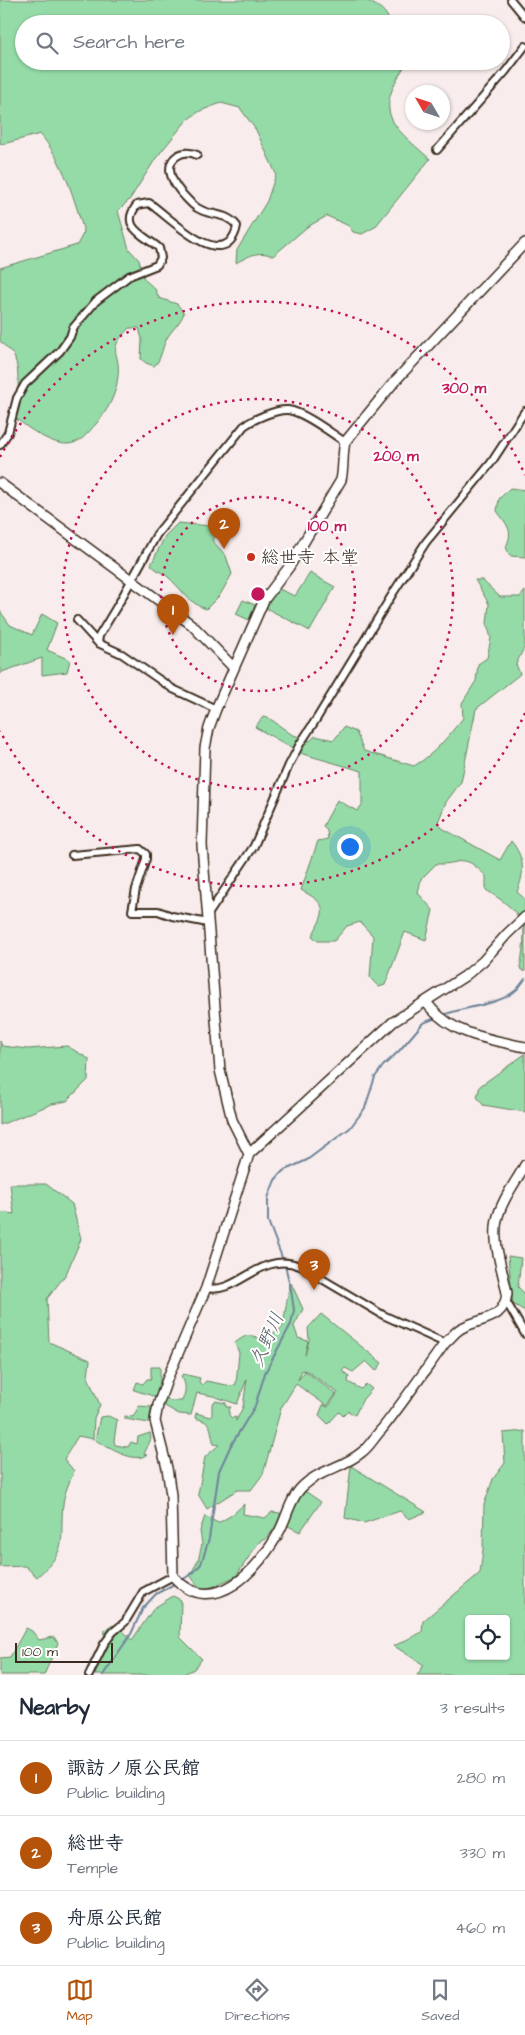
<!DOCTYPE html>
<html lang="en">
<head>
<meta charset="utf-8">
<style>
  :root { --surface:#fff; --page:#f6f6f7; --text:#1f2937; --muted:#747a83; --line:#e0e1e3; --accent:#b45309 }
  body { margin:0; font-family:"Architects Daughter","Klee One",sans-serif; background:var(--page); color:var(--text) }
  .controls { position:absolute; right:15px; bottom:15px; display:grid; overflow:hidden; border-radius:5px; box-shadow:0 1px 4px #0004 }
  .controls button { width:45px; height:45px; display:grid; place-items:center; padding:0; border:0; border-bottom:1px solid var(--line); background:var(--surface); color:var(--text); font:25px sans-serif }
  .compass { position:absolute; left:405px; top:85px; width:45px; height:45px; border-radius:50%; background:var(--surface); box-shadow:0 1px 4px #0004; rotate:309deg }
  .scale { position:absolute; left:15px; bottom:12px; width:98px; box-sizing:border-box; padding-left:5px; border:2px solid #3b2a1e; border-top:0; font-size:14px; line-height:18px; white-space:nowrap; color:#3b2a1e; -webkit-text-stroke:4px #fff; paint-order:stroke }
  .you { position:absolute; left:349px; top:846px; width:18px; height:18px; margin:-12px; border:4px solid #fff; border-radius:50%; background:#1a73e8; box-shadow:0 0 0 8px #1a73e833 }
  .badge { display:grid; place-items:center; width:32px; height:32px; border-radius:50%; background:var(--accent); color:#fff; font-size:16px; font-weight:700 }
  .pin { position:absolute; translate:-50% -41px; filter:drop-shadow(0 1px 2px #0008) }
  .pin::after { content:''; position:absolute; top:26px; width:18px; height:15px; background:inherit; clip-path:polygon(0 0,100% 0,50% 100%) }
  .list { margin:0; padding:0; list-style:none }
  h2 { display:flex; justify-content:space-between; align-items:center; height:65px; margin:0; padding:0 20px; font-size:21px }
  h2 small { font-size:16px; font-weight:400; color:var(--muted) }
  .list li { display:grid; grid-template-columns:32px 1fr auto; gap:15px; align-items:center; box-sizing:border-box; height:75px; padding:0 20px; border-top:1px solid var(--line) }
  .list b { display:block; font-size:19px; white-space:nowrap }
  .list p { margin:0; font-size:16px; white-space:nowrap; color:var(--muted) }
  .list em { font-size:16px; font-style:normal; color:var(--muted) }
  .icon { flex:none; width:28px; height:28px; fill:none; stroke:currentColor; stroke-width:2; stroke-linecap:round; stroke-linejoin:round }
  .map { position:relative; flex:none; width:525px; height:1675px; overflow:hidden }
  .search { position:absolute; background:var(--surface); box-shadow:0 1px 4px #0004; left:15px; right:15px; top:15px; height:55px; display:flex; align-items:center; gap:12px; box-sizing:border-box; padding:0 18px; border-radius:28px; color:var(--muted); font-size:19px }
  .sheet { height:290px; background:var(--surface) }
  nav { display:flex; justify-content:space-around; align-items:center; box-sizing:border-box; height:70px; border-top:1px solid var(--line); background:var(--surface); font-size:14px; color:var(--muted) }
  nav a { display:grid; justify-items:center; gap:2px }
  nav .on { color:var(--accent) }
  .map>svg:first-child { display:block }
</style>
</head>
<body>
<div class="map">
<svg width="525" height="1675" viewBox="0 0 525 1675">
  <rect width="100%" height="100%" fill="#f8edec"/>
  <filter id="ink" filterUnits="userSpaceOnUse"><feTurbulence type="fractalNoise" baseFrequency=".02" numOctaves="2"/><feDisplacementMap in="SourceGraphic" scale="10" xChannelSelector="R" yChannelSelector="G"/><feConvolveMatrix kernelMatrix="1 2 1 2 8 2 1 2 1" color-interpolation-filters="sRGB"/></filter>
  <g filter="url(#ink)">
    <path fill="#95dba8" stroke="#688263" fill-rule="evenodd" d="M0,0H365C378,6 387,10 390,24H24V61H408C373,113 389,123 430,159L375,227L362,234L353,232L349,226L327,216L307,227L273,256C258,250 249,256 236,263L237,250L267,201L276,174L256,130L240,108L221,103L200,111L187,120L156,158L130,199L118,211L129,249L139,260L144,279L155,289L159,298L177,304L184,313C180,324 171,330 166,340C162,348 161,361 154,366L146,363L141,359L142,339L139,328H129C105,353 121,350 118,376C116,395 108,410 96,424C90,430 84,439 76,442C58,451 28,428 14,417C18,402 21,372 14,356C11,351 4,346 0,341V268L77,245L84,232C74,198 64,162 40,134L3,144L0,143Z
      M510,488L525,490V557L510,556L506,547C514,530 507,525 497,511L499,499Z
      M178,523L211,526L219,531L212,540L226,556L232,574L220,595L206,609C188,603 181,588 167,576C161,572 156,570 151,565L165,536Z
      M310,573L335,587L310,631L266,608L271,598L279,589L295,596Z
      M475,580H482L500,597H520L525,591V646L516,664L520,674L476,709L461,782L446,802L438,822L442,828L500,860L511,841C525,858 525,872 517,892L525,899V972L520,968C522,957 524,944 524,933C524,913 500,899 486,890V876C461,851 465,865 436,864L421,879L418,893L433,910L426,940L405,932L385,985L379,987L370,978L373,936L360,922L347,926L334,941H318L312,936C326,910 329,905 301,890L318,841L328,839L327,831L323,826L337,800L357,811L362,805V771L303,754L255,727L263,717L269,718L291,734L310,741L315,736L334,740L344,727L356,732L364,751L414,766C435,754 448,736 463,718L462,703L476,681L478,664L487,658L491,638L487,624L489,604Z
      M243,600L255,605L249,620L236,614Z
      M0,611L10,625L32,635L42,614L57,623L47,650L70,660L67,672L42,675V658L2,672L0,675Z
      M0,1041L2,1046L28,1049L67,1046L89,1059L88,1080L67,1101L52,1104L0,1125Z
      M525,1054V1112L483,1105L477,1097L480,1086Z
      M10,1184H46L72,1204L81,1239L66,1274L47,1299L49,1342L90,1360L88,1377L100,1405L94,1418L93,1439L78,1436L64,1459L74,1471C70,1481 64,1493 63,1504C59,1542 70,1548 37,1577L25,1566L0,1567V1212L14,1214Z
      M508,1256L521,1258L518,1287L525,1294V1311L513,1304Z
      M291,1283L303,1309L294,1326L298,1338L308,1341L305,1355L309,1340L308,1328L321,1314L382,1363L376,1371L366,1361L353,1372L345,1368L342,1371L349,1376L348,1382L361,1389L366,1384L372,1389L363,1399L355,1415L348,1411L343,1416L339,1412L328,1424L319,1415L323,1405L328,1407L338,1393L307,1371L302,1370L298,1380L305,1371L336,1394L327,1406L296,1384L281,1408L263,1474L251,1490H237L207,1509L198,1494L205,1457L219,1445L214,1444C209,1428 214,1423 195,1418L196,1413L210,1417L212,1415V1404L215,1401L226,1403V1407H231L229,1410V1415L232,1418L236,1417V1421L243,1407L247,1379L237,1404L213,1396L197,1393L191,1415L179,1414L161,1404L165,1396L170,1401H182C186,1391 187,1385 181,1376L183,1374L200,1378L199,1382L202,1385L206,1381L232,1386L236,1384L239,1353L235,1343C248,1333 250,1334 265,1341L267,1337L282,1328C286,1313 286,1298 291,1283Z
      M151,1367H160V1383L156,1397L134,1390L137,1382L143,1384L147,1379H151Z
      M139,1406L151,1407L149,1423L125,1419V1416L133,1417Z
      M108,1416L117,1420L114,1441L115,1445L128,1447L131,1442L137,1444L138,1437L150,1433L151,1439L144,1454L147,1455C133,1464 108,1447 95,1440L100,1417Z
      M525,1431V1675H417L424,1665L394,1646L422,1632L423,1621L480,1573L483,1550L484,1505L493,1479L505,1463L503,1433ZM469,1619H506V1656H469Z
      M351,1466L426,1512L409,1519L400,1511L364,1523L345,1518Z
      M302,1489L321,1502L300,1532L284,1524Z
      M244,1504L243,1514L265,1518L272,1512L280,1513L281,1520L267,1538L259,1542L236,1576L212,1587L200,1589L190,1575L198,1561L202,1544L200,1531L205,1516L218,1523L232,1515Z
      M173,1596L181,1600L180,1637L202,1659L194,1669L182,1675H95L102,1657L105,1630L113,1625L122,1630L132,1640L154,1608Z
      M26,1628L32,1631L39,1640L54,1637L58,1643L44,1675H0V1658L10,1657Z"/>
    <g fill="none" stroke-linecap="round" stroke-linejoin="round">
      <path stroke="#6e8499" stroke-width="2" d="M443,1015C463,1007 499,1005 515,991C519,988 522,983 525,979
        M283,1260L268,1221V1198L275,1180L283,1171L307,1160L350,1128L365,1108L375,1077L383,1066L399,1051L423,1023L436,1018
        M182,1580L193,1573L201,1564L209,1539L219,1471L230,1447L255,1406L265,1373L291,1324L294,1310L291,1290L285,1265
        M103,1675L131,1634L143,1608L156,1594L176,1583"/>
      <g stroke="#3b2a1e" stroke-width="10">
        <path id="street" d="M511,0L525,17
          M437,150L506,71L525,46
          M0,445L8,433L17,398L25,384L60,351L70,337L73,328L96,301L129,276L157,265L161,258L159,248C144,235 119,227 137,205L149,203C167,215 208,258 228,243C234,238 236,232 237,226C225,210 207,218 192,204C184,196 174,186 171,175C166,158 183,148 197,155
          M77,620L98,643L122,654L173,689L216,709
          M98,643L99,636L120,601L157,534L244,426C254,419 276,409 288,410C304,412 331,433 345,442
          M72,855L140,849L146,854V859L136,889L132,911H158L172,916L208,923
          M207,916L254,846L289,765L300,744L317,718L395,590L426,542L491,463L525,411
          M206,1288C239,1295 260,1250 300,1266L383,1315L445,1343
          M506,1301L525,1334
          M89,1675L104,1644L113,1632L125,1622L143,1592L173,1576"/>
      </g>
      <g stroke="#3b2a1e" stroke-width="12">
        <path id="secondary" d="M0,483L192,625L233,667
          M525,917L507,934L483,961L465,976L393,1022L249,1154L206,1288L168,1377L158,1405L155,1421L167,1468L171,1495L173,1576C213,1622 261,1567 280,1530C287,1516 291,1497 303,1486C319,1470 345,1467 362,1452C370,1446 375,1436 382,1429C404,1401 424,1372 445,1343C450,1339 454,1333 460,1329C480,1317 504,1322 507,1293C503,1271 492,1243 497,1220C501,1201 516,1182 525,1165
          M426,1002C450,1035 489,1039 525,1047
          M249,1154L232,1120L220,1070L202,845L205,748L209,728L216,709L264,600L289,567L341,480C344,467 342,455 345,442L395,381L525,243"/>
      </g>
      <use href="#street" stroke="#fff" stroke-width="6"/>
      <use href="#secondary" stroke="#fff" stroke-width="9"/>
    </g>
  </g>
  <g fill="none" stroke="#c2185b" stroke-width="2.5" stroke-dasharray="2.5 5">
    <circle cx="258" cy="594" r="97"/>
    <circle cx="258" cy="594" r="195"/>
    <path d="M525 713A292 292 0 0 1 0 731M0 457A292 292 0 0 1 525 475"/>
  </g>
  <circle fill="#c8321e" stroke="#fff" stroke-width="2" cx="251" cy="557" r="5"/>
  <g text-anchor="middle" stroke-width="4" stroke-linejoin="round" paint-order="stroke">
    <g font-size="18" fill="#3b2a1e" stroke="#fff" text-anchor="start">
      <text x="261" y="563">総世寺 本堂</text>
    </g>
    <g font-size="19" font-style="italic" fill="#595e66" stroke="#fff">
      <text transform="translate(266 1339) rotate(-66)" y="7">久野川</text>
    </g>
  </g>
  <circle cx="258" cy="594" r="8" fill="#c2185b" stroke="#fff" stroke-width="2.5"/>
  <g font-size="15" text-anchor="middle" font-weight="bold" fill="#c2185b" stroke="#fff" stroke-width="4" stroke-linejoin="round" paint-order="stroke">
    <text x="464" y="393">300 m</text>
    <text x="396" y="461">200 m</text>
    <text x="327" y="531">100 m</text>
  </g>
</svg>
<div class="controls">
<button><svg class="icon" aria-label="locate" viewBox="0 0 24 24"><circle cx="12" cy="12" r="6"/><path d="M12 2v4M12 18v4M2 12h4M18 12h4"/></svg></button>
</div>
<svg class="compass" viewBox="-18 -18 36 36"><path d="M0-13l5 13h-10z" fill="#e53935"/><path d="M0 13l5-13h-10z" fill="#747a83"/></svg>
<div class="scale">100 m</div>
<div class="you"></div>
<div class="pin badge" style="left:173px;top:635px">1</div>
<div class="pin badge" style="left:224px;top:549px">2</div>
<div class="pin badge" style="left:314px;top:1290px">3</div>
<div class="search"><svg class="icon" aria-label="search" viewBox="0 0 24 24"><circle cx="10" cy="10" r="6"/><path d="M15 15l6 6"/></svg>Search here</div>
</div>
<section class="sheet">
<h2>Nearby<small>3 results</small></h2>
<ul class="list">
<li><span class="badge">1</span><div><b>諏訪ノ原公民館</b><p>Public building</p></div><em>280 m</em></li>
<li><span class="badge">2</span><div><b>総世寺</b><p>Temple</p></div><em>330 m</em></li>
<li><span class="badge">3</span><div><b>舟原公民館</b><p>Public building</p></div><em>460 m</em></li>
</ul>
</section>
<nav>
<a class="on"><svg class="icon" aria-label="map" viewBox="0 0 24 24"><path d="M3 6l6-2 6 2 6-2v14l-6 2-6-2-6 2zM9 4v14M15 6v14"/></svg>Map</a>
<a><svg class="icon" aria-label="directions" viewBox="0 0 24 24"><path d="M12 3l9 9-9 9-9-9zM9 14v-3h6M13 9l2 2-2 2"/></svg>Directions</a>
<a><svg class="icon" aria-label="saved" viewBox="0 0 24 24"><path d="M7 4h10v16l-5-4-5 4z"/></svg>Saved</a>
</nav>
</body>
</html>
